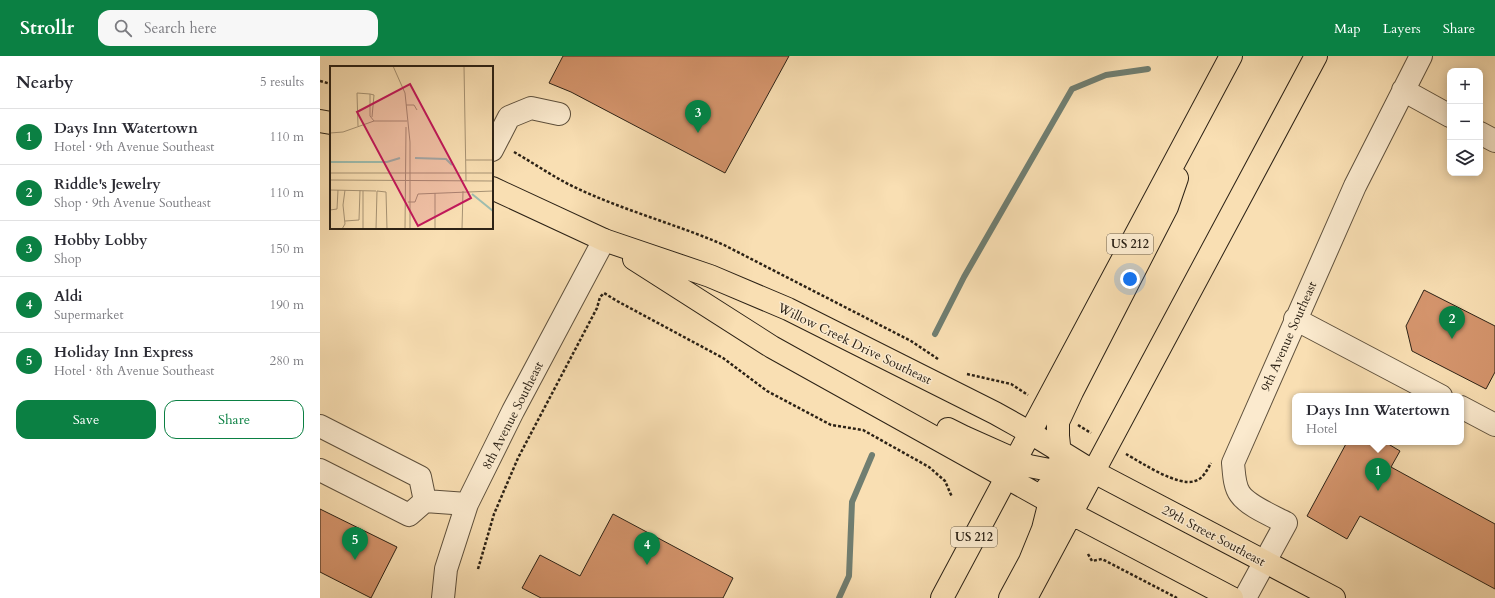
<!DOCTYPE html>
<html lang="en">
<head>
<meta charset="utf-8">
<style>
  :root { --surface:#fff; --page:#f7f7f7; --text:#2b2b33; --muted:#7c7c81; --line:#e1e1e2; --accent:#0b8043 }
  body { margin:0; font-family:Cardo,serif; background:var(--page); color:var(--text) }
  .controls { position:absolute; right:12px; top:12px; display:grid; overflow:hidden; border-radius:8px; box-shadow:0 2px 10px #0003 }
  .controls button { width:36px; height:36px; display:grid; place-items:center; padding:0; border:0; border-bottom:1px solid var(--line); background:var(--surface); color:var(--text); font:20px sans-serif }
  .you { position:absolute; left:810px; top:223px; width:14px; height:14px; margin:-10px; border:3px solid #fff; border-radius:50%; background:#1a73e8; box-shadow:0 0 0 6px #1a73e833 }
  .badge { display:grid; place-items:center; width:26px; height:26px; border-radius:50%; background:var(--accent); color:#fff; font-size:13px; font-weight:700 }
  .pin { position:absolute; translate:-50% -33px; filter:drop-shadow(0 1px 2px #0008) }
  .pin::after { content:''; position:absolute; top:21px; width:14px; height:12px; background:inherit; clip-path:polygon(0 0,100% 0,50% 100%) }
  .popup { position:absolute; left:972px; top:337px; width:172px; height:52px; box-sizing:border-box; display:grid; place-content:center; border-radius:8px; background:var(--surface); filter:drop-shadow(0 1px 3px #0005); font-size:13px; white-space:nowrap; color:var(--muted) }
  .popup b { font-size:15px; color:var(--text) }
  .popup::after { content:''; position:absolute; left:50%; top:100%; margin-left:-8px; border:8px solid transparent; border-top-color:var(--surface) }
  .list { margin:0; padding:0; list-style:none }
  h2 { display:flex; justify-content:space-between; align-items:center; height:52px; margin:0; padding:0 16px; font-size:17px }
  h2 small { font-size:13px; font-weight:400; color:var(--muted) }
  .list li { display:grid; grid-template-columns:26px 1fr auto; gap:12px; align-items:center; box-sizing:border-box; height:56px; padding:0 16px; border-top:1px solid var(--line) }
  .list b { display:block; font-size:15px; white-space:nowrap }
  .list p { margin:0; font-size:13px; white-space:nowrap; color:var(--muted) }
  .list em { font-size:13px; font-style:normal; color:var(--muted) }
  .actions { display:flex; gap:8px; padding:12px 16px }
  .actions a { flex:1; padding:9px 0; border:1px solid var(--accent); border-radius:12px; text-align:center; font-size:14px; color:var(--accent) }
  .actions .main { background:var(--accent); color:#fff }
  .icon { flex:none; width:22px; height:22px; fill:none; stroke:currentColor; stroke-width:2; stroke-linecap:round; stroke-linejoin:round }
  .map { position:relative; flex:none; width:1175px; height:542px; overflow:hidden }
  header { display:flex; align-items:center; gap:24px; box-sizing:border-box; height:56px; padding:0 20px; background:var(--accent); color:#fff }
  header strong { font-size:19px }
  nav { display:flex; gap:22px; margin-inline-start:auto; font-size:14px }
  .search { width:280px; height:36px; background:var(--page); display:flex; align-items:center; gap:10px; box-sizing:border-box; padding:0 14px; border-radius:12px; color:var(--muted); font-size:15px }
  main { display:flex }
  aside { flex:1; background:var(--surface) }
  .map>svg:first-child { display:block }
</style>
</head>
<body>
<header>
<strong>Strollr</strong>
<div class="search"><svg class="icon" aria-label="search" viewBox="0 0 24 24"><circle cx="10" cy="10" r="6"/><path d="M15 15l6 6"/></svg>Search here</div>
<nav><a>Map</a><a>Layers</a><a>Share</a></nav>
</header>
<main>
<aside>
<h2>Nearby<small>5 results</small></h2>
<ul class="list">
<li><span class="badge">1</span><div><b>Days Inn Watertown</b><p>Hotel · 9th Avenue Southeast</p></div><em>110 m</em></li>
<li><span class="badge">2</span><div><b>Riddle's Jewelry</b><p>Shop · 9th Avenue Southeast</p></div><em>110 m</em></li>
<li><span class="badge">3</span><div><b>Hobby Lobby</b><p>Shop</p></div><em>150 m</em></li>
<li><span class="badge">4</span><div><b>Aldi</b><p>Supermarket</p></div><em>190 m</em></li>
<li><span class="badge">5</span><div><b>Holiday Inn Express</b><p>Hotel · 8th Avenue Southeast</p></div><em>280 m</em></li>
</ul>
<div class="actions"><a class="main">Save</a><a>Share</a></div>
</aside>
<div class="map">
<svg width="1175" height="542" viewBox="0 0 1175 542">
  <rect width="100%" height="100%" fill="#f9dfb3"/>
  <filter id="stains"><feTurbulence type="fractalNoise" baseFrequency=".005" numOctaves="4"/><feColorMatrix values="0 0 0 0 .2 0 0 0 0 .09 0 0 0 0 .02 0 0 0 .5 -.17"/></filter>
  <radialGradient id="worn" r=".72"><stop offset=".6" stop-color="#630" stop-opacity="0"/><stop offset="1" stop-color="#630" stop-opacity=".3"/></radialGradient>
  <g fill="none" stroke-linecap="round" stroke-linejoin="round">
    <path stroke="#707e71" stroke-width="6" d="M615,278L644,221L752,33L786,19L828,13
      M519,542L529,520L532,446L552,399"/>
  </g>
  <path fill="#d5956d" stroke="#2c2216" d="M243,0H469L405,117L251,36L229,27Z
    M1104,234L1175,270V316L1166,333L1092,295L1086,270Z
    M1027,386H1065L1080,395L1071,411L1175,468V533L1040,460L1027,483L987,460Z
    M0,453L77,491L51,542L0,516Z
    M293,458L413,522L403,542H221L202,532L220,499L260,520Z"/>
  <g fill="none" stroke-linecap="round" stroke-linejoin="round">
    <g stroke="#5f513d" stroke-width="24">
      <path id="minor" d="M1083,34L1130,60
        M1160,77L1175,85
        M172,94L189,61L211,52L239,58
        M975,263L1121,340
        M1141,351L1175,369
        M0,370L100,421L105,445
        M0,414L89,459L105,445L147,448
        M123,542L126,513L147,448L193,355L284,184
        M925,542L966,467C953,460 928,450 920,438C914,430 914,416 913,407L1035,130L1101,0"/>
    </g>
    <g stroke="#2c2216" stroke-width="24">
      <path id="major" d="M0,65L11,67
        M172,132L284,184L390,220L468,253L675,357L709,376L774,416L1014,542
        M314,203L452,291L752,458L912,542
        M628,373L644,381L709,410L755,419
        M752,458L742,417L738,380V366L752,336L847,151L857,122
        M622,542L911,0
        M690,542L710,505L723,473L730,445L727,432
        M706,542L996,0"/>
    </g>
    <path stroke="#2c2216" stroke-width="2.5" stroke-dasharray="3 2" stroke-linecap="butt" d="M0,25L11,28
      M194,96C217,109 239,125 263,135C309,156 358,169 404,189L591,285L618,303
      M647,318L691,328L708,339
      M758,369L771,377
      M806,398C822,407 858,431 875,425C883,423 887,414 891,407
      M768,498L772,505L782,503L857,542
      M158,513L174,458L198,402L277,252L280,241L284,237L297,245L403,302L447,335L511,369L543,374L609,411L625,425L632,441"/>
    <use href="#minor" stroke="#fbeace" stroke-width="22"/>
    <use href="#major" stroke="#f9dfb3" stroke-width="22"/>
  </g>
  <g text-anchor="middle" stroke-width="3" stroke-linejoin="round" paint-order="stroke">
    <g fill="#fbeace" stroke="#6a5e4d" stroke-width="1">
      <rect x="787" y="178" width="46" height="20" rx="3"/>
      <rect x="631" y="471" width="46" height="20" rx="3"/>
    </g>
    <g font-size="12" font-weight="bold" fill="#2c2216">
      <text x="810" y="192">US 212</text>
      <text x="654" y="485">US 212</text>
    </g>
    <g font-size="13" fill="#2c2216" stroke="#fbeace">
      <text transform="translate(968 280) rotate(-66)" y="5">9th Avenue Southeast</text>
      <text transform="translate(535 287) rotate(26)" y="5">Willow Creek Drive Southeast</text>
      <text transform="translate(192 359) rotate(-63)" y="5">8th Avenue Southeast</text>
      <text transform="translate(894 479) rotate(28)" y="5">29th Street Southeast</text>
    </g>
  </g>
  <g transform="translate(10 10)">
    <rect width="163" height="163" fill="#f9dfb3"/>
    <path fill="none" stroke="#9ebcae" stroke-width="2" d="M85,92L116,93L122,99M0,96H57L70,92M142,128L163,145"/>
    <path fill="none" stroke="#a79374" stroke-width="1" d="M63,0L75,27L80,76V163M134,0L136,115M40,28L44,29L42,51M76,39H84L87,44M28,60L27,27L40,28V50L44,55M0,67L13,66L44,55H77M136,94H163M0,107H163M0,114L163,115M0,124L46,125M33,125V163M105,127V163M78,136H85L88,128L163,125M0,144L7,143L8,124M15,155L29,154L30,124M12,163L15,158L13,139L15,124M46,163L47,125L56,126L57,163M75,163L76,61M132,163L133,125"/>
    <path fill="#c2185b" fill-opacity="0.15" stroke="#c2185b" stroke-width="2" d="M80,18L141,132L88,160L27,46Z"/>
    <rect width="163" height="163" fill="none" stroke="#2c2216" stroke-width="2"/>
  </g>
  <rect width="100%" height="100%" filter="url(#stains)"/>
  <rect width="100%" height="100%" fill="url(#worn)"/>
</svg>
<div class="controls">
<button>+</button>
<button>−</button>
<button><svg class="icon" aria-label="layers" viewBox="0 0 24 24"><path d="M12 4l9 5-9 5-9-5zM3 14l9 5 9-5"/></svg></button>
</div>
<div class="you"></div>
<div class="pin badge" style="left:1058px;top:435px">1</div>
<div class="popup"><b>Days Inn Watertown</b>Hotel</div>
<div class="pin badge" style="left:1132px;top:283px">2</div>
<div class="pin badge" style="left:378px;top:77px">3</div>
<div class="pin badge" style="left:327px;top:509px">4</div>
<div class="pin badge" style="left:35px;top:504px">5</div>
</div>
</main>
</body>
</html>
